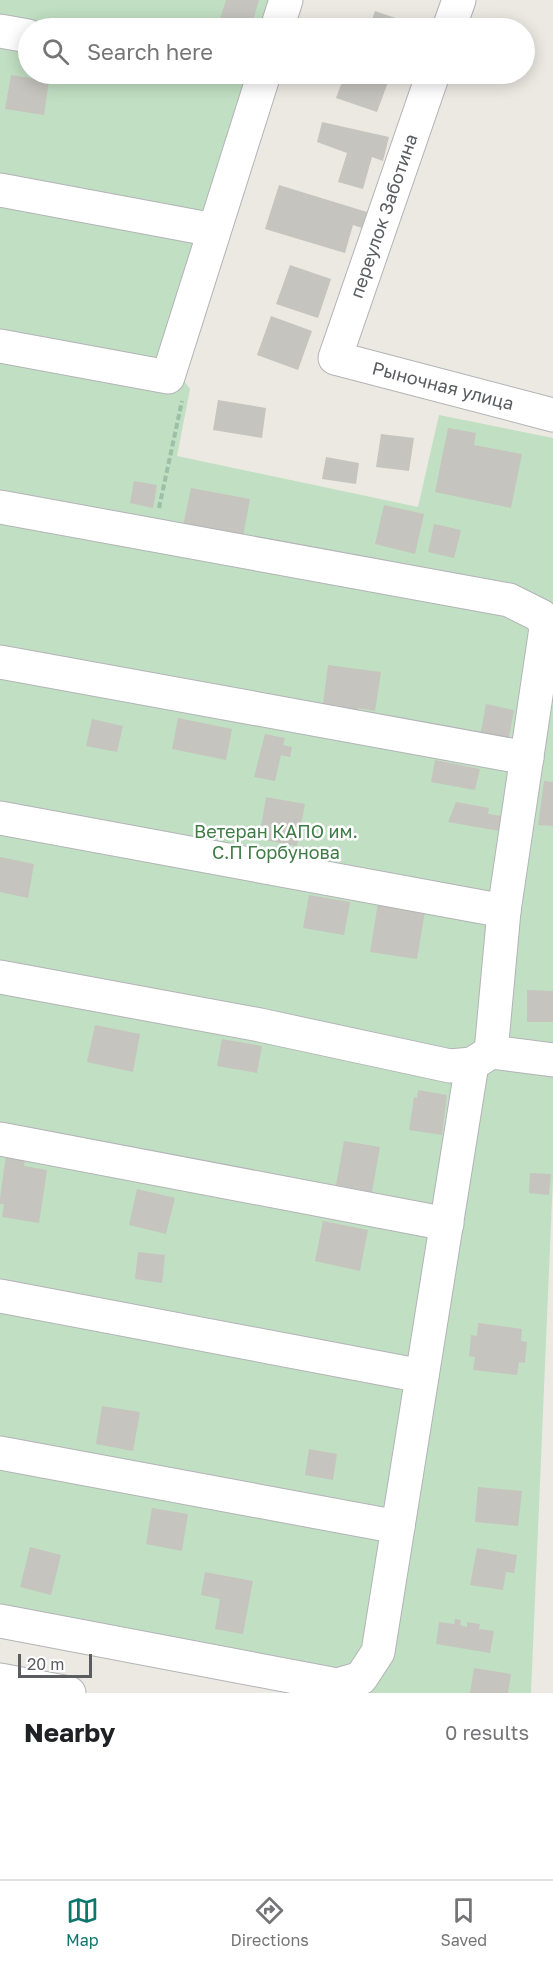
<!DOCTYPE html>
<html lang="en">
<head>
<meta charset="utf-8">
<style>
  :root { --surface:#fff; --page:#f2f2f2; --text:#202124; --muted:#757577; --line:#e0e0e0; --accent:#0f766e }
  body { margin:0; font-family:"Golos Text",sans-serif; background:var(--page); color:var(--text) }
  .scale { position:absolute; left:18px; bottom:15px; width:74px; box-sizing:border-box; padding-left:6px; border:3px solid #5a5c60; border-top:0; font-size:16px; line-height:21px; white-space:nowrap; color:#5a5c60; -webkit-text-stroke:4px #fff; paint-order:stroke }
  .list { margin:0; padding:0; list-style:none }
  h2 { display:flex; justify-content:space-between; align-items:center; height:78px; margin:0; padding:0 24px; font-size:26px }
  h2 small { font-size:20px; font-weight:400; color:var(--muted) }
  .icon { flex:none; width:33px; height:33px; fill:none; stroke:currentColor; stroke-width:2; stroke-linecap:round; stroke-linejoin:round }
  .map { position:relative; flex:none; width:553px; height:1693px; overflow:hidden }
  .search { position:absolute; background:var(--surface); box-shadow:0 3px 15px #0003; left:18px; right:18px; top:18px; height:66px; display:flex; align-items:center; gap:15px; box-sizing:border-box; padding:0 21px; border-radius:33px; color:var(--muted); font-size:22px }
  .sheet { height:186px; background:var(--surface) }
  nav { display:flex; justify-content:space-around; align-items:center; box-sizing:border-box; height:84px; border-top:2px solid var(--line); background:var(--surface); font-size:16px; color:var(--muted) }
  nav a { display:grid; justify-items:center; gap:3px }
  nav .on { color:var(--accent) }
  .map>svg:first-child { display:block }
</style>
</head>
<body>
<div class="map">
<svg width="553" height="1693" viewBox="0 0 553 1693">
  <rect width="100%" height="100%" fill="#ebe9e2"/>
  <path fill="#c1dfc3" d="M0,0H295L286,28H28V74H272L179,374L190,389L177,456L418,507L439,415L553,438V1177L531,1693H304L0,1635Z"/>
  <path fill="#c6c4be" d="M226,0H259L251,28H217Z
    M375,11L416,25L415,28H369Z
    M345,74H391L377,112L336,98Z
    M11,75L49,81L44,115L5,109Z
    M322,122L389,137L383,161L372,157L363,189L338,182L347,153L317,142Z
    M279,185L367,212L362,228L353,225L345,253L265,229Z
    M290,265L331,279L318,318L276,304Z
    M271,316L312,331L298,370L257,355Z
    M218,400L266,408L262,438L213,430Z
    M448,428L476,433L474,445L522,454L511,508L435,492Z
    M381,434L414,438L409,471L376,467Z
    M326,457L359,463L356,484L322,479Z
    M134,481L157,485L153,508L130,503Z
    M191,488L250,499L242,542L182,531Z
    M384,505L424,514L415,554L375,544Z
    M434,524L461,530L454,558L428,552Z
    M328,665L381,672L375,711L358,708L357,714L340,712L341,706L323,704Z
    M486,704L514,710L506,753L478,748Z
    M178,718L232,729L226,760L172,749Z
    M92,719L123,726L117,752L86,746Z
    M265,734L285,738L283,745L292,747L290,757L281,755L275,781L254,777Z
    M435,760L480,769L475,790L431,782Z
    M544,781L553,782V826L538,825Z
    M266,797L305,804L297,846L259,839Z
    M456,802L489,808L488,814L508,817L505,832L448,822Z
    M0,857L34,864L28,898L0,892Z
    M309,895L350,902L344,935L303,928Z
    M378,903L425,911L417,959L370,952Z
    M527,990L553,991V1022H527Z
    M95,1025L140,1034L133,1072L87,1062Z
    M222,1039L262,1046L257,1073L217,1066Z
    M418,1090L447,1095L442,1135L409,1130L414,1097L417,1098Z
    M344,1141L380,1147L372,1192L336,1185Z
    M6,1156L25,1159L24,1166L47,1170L39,1223L2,1217L4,1204H0V1198Z
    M530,1173L551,1174L549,1195L529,1193Z
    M137,1189L175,1198L166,1234L129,1225Z
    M323,1221L368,1230L360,1271L315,1261Z
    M138,1252L165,1255L162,1283L135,1279Z
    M478,1323L522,1329L521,1341L527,1342L525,1363L519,1362L517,1375L473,1370L475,1357L469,1356L471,1335L477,1336Z
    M102,1406L140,1412L133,1451L96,1444Z
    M309,1449L337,1454L333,1480L305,1475Z
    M478,1487L522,1491L518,1526L475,1522Z
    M152,1508L188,1514L182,1551L146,1544Z
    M30,1547L61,1555L51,1595L20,1587Z
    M477,1548L517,1555L514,1573L506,1572L503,1590L470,1585Z
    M205,1572L253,1581L243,1634L215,1629L220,1599L201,1595Z
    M455,1619L461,1620L460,1625L467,1627V1622L480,1624L479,1629L494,1631L490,1653L436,1644L439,1622L454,1624Z
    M474,1668L511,1674L508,1693H470Z"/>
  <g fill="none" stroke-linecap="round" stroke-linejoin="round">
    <g stroke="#b2b3b7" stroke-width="35">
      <g id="minor">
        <path d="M277,28L286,0"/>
        <path d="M449,28L459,0"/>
        <path d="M0,31L28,36"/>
        <path id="s1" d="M433,74L335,358L553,415"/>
        <path d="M0,190L214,230"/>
        <path d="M0,346L168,377L264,74"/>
        <path d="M0,507L509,600L541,616L546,628L504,911L491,1052L472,1064L378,1652L361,1678L337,1685L0,1621"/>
        <path d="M0,662L527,758"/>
        <path d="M0,818L504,911"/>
        <path d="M0,977L260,1025L450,1066L472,1064"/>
        <path d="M491,1052L553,1060"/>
        <path d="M0,1139L447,1224"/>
        <path d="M0,1296L422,1376"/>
        <path d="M0,1453L398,1527"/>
        <path d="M0,1680L69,1693"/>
      </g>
    </g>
    <path stroke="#9bbfa7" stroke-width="4" stroke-dasharray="6 3" stroke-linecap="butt" d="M159,508L182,401"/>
    <use href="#minor" stroke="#fff" stroke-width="33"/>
  </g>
  <g text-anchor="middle" stroke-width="5" stroke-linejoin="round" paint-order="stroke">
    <g font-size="18" fill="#5a5c60" stroke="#fff">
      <text transform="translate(384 216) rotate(-71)" y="6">переулок Заботина</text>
      <text dy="6" stroke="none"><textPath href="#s1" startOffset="412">Рыночная улица</textPath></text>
    </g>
    <g font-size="18" fill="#3e7b45" stroke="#fff">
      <text x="276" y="838">Ветеран КАПО им.<tspan x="276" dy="21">С.П Горбунова</tspan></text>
    </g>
  </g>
</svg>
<div class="scale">20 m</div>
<div class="search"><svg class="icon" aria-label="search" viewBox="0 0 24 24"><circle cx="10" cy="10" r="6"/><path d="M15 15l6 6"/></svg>Search here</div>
</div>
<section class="sheet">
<h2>Nearby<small>0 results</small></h2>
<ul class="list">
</ul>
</section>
<nav>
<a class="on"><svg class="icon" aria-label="map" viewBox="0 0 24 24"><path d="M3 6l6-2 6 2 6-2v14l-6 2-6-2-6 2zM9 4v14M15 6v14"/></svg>Map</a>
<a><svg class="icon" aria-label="directions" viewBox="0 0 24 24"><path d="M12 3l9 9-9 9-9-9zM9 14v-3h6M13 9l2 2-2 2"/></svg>Directions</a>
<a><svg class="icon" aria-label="saved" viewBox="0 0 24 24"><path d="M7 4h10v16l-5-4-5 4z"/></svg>Saved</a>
</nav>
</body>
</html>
